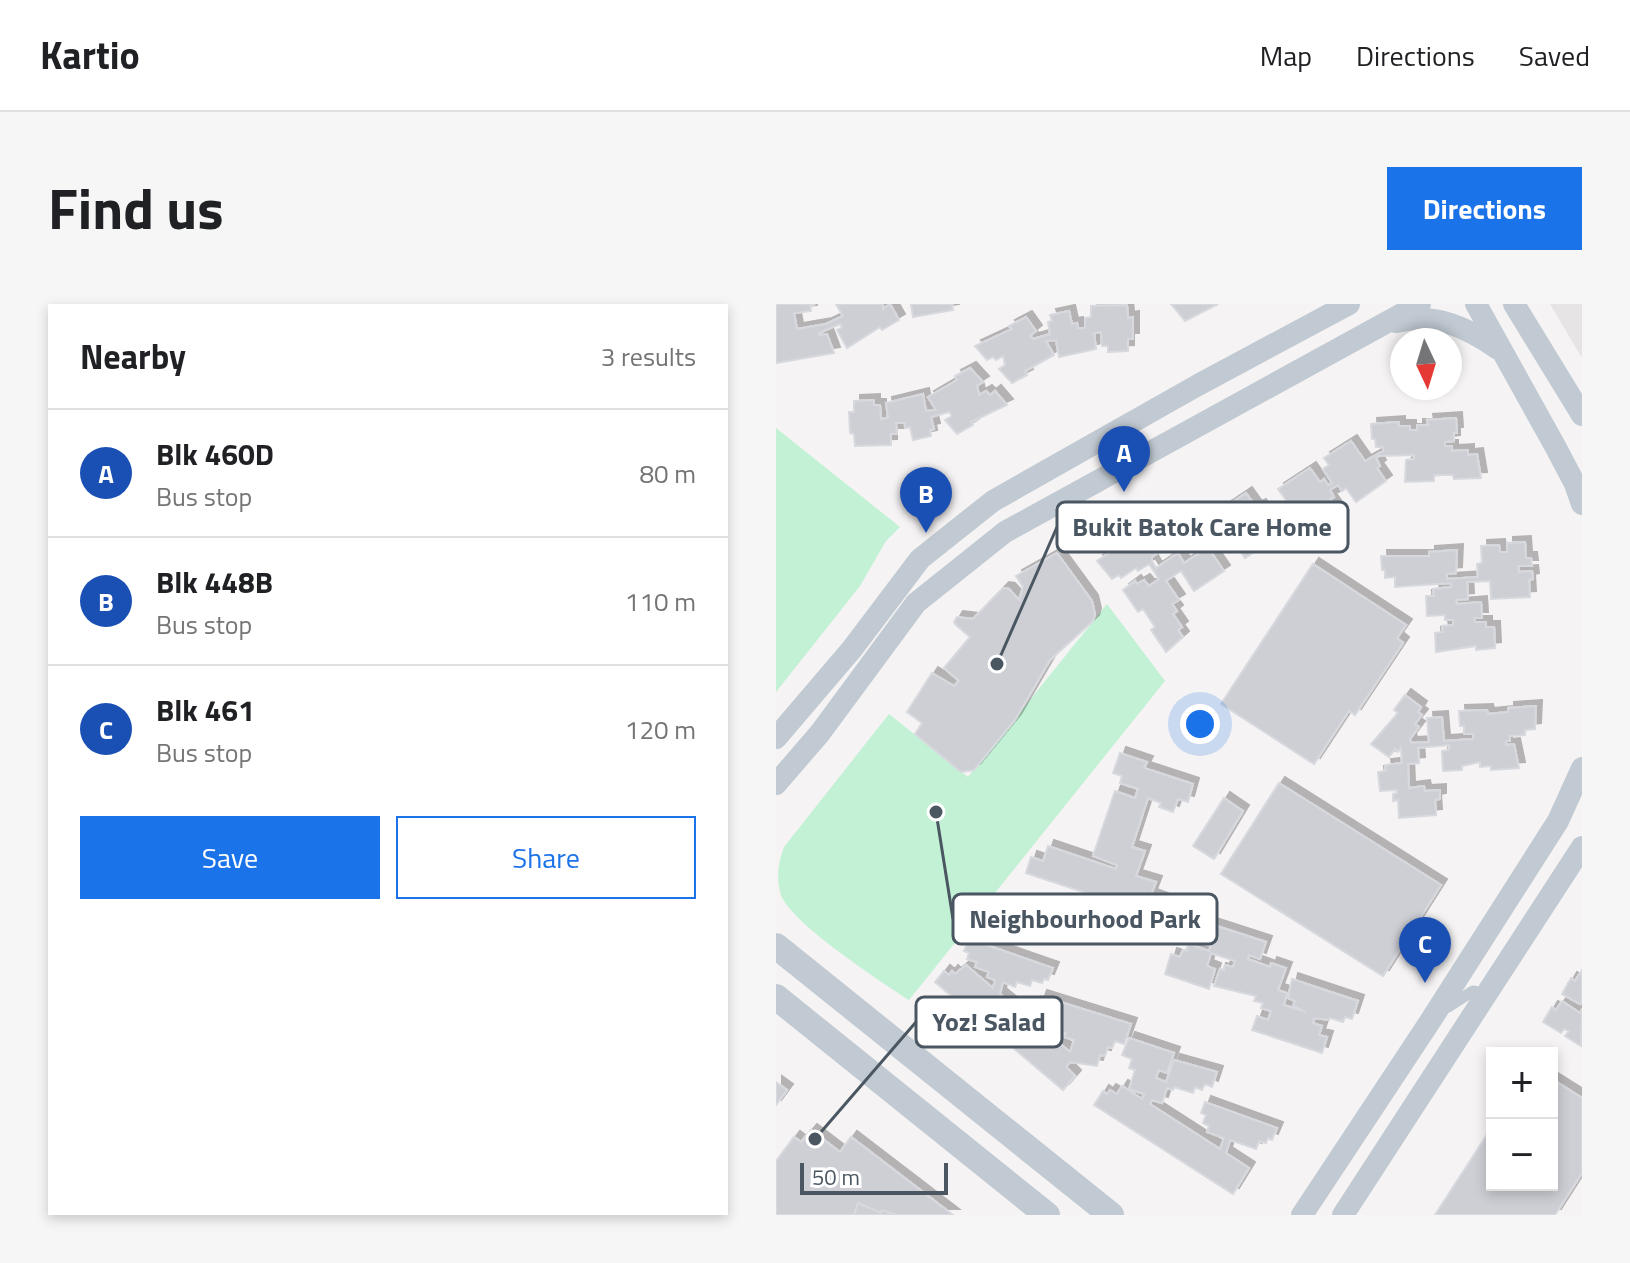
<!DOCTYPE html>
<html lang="en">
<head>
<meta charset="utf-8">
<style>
  :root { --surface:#fff; --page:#f6f6f6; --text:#202124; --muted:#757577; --line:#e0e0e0; --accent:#1a73e8 }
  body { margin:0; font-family:"Titillium Web",sans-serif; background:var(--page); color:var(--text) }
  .controls { position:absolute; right:24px; bottom:24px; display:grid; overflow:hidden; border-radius:0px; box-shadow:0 4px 12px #0003 }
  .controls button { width:72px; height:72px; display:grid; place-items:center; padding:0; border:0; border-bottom:2px solid var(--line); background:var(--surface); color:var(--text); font:40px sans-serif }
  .compass { position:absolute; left:614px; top:24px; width:72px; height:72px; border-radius:50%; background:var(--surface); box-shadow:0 4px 12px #0003; rotate:176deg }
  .scale { position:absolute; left:24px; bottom:20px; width:148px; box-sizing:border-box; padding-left:8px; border:4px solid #4a5661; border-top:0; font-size:22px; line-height:28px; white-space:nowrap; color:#4a5661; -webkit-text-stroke:6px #fff; paint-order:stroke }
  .you { position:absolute; left:424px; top:420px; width:28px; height:28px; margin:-20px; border:6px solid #fff; border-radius:50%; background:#1a73e8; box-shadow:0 0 0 12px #1a73e833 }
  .badge { display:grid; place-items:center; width:52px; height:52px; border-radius:50%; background:var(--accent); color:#fff; font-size:26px; font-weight:700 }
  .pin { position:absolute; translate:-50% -66px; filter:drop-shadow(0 2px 4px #0008) }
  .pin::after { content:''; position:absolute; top:42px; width:28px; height:24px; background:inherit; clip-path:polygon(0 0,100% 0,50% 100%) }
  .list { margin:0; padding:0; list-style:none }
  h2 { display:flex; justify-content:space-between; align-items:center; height:104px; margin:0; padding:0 32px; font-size:34px }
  h2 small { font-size:26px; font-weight:400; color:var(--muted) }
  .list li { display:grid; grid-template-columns:52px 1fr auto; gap:24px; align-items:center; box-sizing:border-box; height:128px; padding:0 32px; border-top:2px solid var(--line) }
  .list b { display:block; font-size:30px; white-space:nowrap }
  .list p { margin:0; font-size:26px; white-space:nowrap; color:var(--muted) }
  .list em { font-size:26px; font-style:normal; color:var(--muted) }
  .actions { display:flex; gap:16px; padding:24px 32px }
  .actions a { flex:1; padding:18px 0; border:2px solid var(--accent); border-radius:0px; text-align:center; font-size:28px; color:var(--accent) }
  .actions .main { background:var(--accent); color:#fff }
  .map { position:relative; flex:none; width:806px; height:911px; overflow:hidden; border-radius:0px }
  header { display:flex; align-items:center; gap:48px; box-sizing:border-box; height:112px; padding:0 40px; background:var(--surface); border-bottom:2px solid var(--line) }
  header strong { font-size:38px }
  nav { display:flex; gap:44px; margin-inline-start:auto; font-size:28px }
  .intro { display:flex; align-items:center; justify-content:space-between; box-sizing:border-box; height:192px; padding:0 48px }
  h1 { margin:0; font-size:56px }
  .button { padding:20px 36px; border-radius:0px; background:var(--accent); color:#fff; font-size:28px; font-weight:700 }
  main { display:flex; gap:48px; padding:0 48px }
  aside { flex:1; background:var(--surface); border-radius:0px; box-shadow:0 4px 12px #0003 }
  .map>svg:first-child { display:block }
</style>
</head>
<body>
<header>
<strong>Kartio</strong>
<nav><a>Map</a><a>Directions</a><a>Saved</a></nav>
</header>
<div class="intro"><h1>Find us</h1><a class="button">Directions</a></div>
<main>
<aside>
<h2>Nearby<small>3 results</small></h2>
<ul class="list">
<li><span class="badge" style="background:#1a4fb4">A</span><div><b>Blk 460D</b><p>Bus stop</p></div><em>80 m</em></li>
<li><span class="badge" style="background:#1a4fb4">B</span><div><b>Blk 448B</b><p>Bus stop</p></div><em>110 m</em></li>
<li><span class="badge" style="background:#1a4fb4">C</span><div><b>Blk 461</b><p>Bus stop</p></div><em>120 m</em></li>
</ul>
<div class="actions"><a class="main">Save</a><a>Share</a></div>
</aside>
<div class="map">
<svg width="806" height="911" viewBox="0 0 806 911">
  <defs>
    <filter id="shadow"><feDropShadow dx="6" dy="-6" stdDeviation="0" flood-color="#0004"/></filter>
  </defs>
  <rect width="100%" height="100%" fill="#f5f3f3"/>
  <path fill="#e6e4e5" d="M774,0H806V54Z"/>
  <path fill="#c3f1d5" d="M0,124L124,223L110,237L84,282L0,388Z
    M331,300L389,377L133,696C105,678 15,619 5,591C0,575 2,559 8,543L113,410L192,473Z"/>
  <path fill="#cdcfd5" stroke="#d7d9de" stroke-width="2" filter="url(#shadow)" d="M0,0H39L34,1L35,7L18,9L21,25L50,20L67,12L60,0H107V5L114,0L123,16L106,26L104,23L71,44L61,26L66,23L64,20L43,29V31L51,30L58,49L0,59Z
    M135,0H176L177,6L137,13Z
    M395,0H442L409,17Z
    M351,1L352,14L357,13V35H352V47L332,48V42H326L325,28L318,29L320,45L283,53L280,36L270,37L278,51L249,67L251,71L236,79L223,65L229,61L227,52L220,56L217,53L211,56L199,42L236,25L233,22L250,13L260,27L254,32L257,35L274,30L272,18L276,17L274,11L293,7L296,20L301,19L302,24H309V14L315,13V2Z
    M194,64L207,78L201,82L203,91L210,87L214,91L219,87L231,101L195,118L197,121L181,130L169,116L176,112L173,108L155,113L158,125L154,126L155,132L137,136L134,123L129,124V119H120L121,130H115V141L79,142L78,130L74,129L73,108H78V97L98,96V101H104L105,115L112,114L110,99L147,90L150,107L160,106L152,93L181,76L179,72Z
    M680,114L681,129H678V137L669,138V142H676V147L692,146V151L701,150L705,174L678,175L677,171H658V177L629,178L630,156L638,155V151L603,152L600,154L604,162L601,164L610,177L580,198L570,184L566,187L562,181L554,186L558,193L554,195L564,209L534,229L524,215L521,218L516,211L526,204L524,200L513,208L508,202L512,199L502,185L534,164L544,178L548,175L552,181L556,179L547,165L553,161L548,154L575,137L589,157L607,147V143H600L599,135H596L595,120L623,118V122H634V126H641V121H652L651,116Z
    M470,189L480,203L484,201L488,207L476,215L479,218L490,211L494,218L490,221L499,234L469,254L460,241L456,243L452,237L435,248L448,267L418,287L405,267L390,277L403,296L396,300L401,307L397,310L406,323L402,326L407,333L390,348L375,326L379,323L367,305L362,308L347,286L359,277L361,280L368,276L373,282L383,275L373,260L362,267L360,264L345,274L343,271L336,275L321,257L343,242L346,245L385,215L395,235L388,240L390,243L376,253V257L380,264L402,249L408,259L434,242L430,237L428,239L423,232L428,226L435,222L444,235L448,233L444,227L448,224L439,210Z
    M749,238L750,254H755L756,262H742L743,268L756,267L757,275L753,276L754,293L715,295L714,277L691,278L692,295L680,296L681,300L705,298L706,314H698L699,318H710V323H718L719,344L700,346V342L660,348L659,329L667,328L666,322L677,321V316H669V311L651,312L650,292H658L657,285L675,283V279L619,283V273L609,274V266H606L605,252H653V248L681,246L680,269L671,270V275L702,273L701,260L706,259L705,242L723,241L724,248H731V239Z
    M281,249L316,297L319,310L317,317L274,356L239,416L198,466L185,468L139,430L146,419L131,408L156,369L178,382L183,377L168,364L194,333L180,321L178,318L181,313L197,315L227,284L233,285L243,296L247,283L240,272Z
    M537,260L630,321L621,334L627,339L579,411L573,407L538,460L445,400Z
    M629,391L645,403L642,408L646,411L639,420L643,423L634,435L635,439L653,438L651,414L666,413L668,437L697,435V430H688V422H684L683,407L711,406L712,410L732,408V404L760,402L759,425L749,426V431L734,432V437H730V441L738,440L743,464L715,466V462L704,463V458L686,462V466L667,467L666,447L673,446V441L642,444L643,459L632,460L633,484L648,482L649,487L664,486V495L659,496L660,511L623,514L622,496L617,497V490L621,489V486L604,487L602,468L610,467L609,461L626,459L625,444L622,448L619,445L613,453L595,440L622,409L618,406Z
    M344,449L371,458L368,464L417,480L412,498L402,495L397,508L383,503L385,499L372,494L356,543L369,547L360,572L380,578L375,591L386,595L380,612L250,569L255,553L267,557L272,542L340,565L341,561L317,552L339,487L359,494L362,485L344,479L346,472L337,469Z
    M503,479L665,581L607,672L445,570Z
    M448,494L467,507L438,555L417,542Z
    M422,616L490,638L484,655L473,651L472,655L494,663L495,659L510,664L502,686L511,689L508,701L530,708L517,702L519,697L512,694L516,675L582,697L576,715L569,713L567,718L554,714L553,716L538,714L537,719L546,722L543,731L551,733L546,749L476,726L481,712L492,716L495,707L485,704L487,699L478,697L480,692L438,682L444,665L448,666L449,661L457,663L459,657L435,649L431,662L439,665L433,685L389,670L395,650L404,653L407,646L411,647L413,640L433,647L435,642L423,638L425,634L417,632Z
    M193,635L277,664L272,676L268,675L266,679L256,676L254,682L241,678L239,683L227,678L224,690L294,748L298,736L288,733L290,729L271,723L274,715L264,712L266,706L261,704L265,692L355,720L348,740L339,737L336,744L332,743L329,752L324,751L321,762L294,758L290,763L299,772L287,786L159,678L168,667L173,671L176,667L179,670L190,661L217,684L219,676L211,673L213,668L199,663L201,658L191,655L193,649L188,647Z
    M806,666V698L804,700L786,690L795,674L799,677Z
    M786,697L804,709L806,705L805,742L789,732L793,727L788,725L785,729L767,718L776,703L780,706Z
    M353,734L398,749L391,769L383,766L380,774L390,778L398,756L441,768L436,783L429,780L426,786L419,783L417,789L398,783L397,786L391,784L386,799L376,796L374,800L444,845L448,834L431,828L433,822L427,819L430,811L425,809L429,798L501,824L496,836L492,834L490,839L483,837L480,845L454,836L450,849L473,864L457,890L318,801L327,787L331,790L334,786L341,790L346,782L366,795L368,790L353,785L359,766L353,764L356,755L346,751Z
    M776,775L806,794V869L779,911H659L716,823V881H776Z
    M0,778L11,786L0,801Z
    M35,826L64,848L75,833L177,911H0V857L18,833L25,838Z
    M82,899L105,909L106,906L121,911H78Z"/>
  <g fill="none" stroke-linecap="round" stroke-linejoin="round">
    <path stroke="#c1cad2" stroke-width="11" d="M672,703L697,687L712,690"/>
    <path stroke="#c1cad2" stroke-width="22" d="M700,0L779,142L799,180L806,200
      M738,0L806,111
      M620,18C659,8 692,24 722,45
      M0,434L76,345L144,255L217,197L422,81L573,0
      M0,480L44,429L140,299L229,228L644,0
      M526,911L653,719L782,517L806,464
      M567,911L806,543"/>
    <path stroke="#c1cad2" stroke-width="26" d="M0,642L335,911
      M0,693L271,911"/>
  </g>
  <path fill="none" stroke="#4a5661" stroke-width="3" d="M221 360L281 223M160 508L177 615M39 835L140 718"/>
  <g fill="#4a5661" stroke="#fff" stroke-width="3">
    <circle cx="221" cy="360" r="8"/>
    <circle cx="160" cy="508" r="8"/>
    <circle cx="39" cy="835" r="8"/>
  </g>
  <g fill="#fff" stroke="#4a5661" stroke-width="3">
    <rect x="281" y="198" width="291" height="50" rx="8"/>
    <rect x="177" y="590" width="264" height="50" rx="8"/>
    <rect x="140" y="693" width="146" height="50" rx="8"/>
  </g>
  <g font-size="26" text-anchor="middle" font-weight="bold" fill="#4a5661">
    <text x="426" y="232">Bukit Batok Care Home</text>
    <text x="309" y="624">Neighbourhood Park</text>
    <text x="213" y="727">Yoz! Salad</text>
  </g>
</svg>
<div class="controls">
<button>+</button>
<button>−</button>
</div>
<svg class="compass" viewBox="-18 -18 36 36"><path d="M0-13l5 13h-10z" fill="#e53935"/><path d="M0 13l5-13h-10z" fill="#757577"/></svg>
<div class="scale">50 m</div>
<div class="you"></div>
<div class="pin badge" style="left:348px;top:188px;background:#1a4fb4">A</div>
<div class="pin badge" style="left:150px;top:229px;background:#1a4fb4">B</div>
<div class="pin badge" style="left:649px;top:679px;background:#1a4fb4">C</div>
</div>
</main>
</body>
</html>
